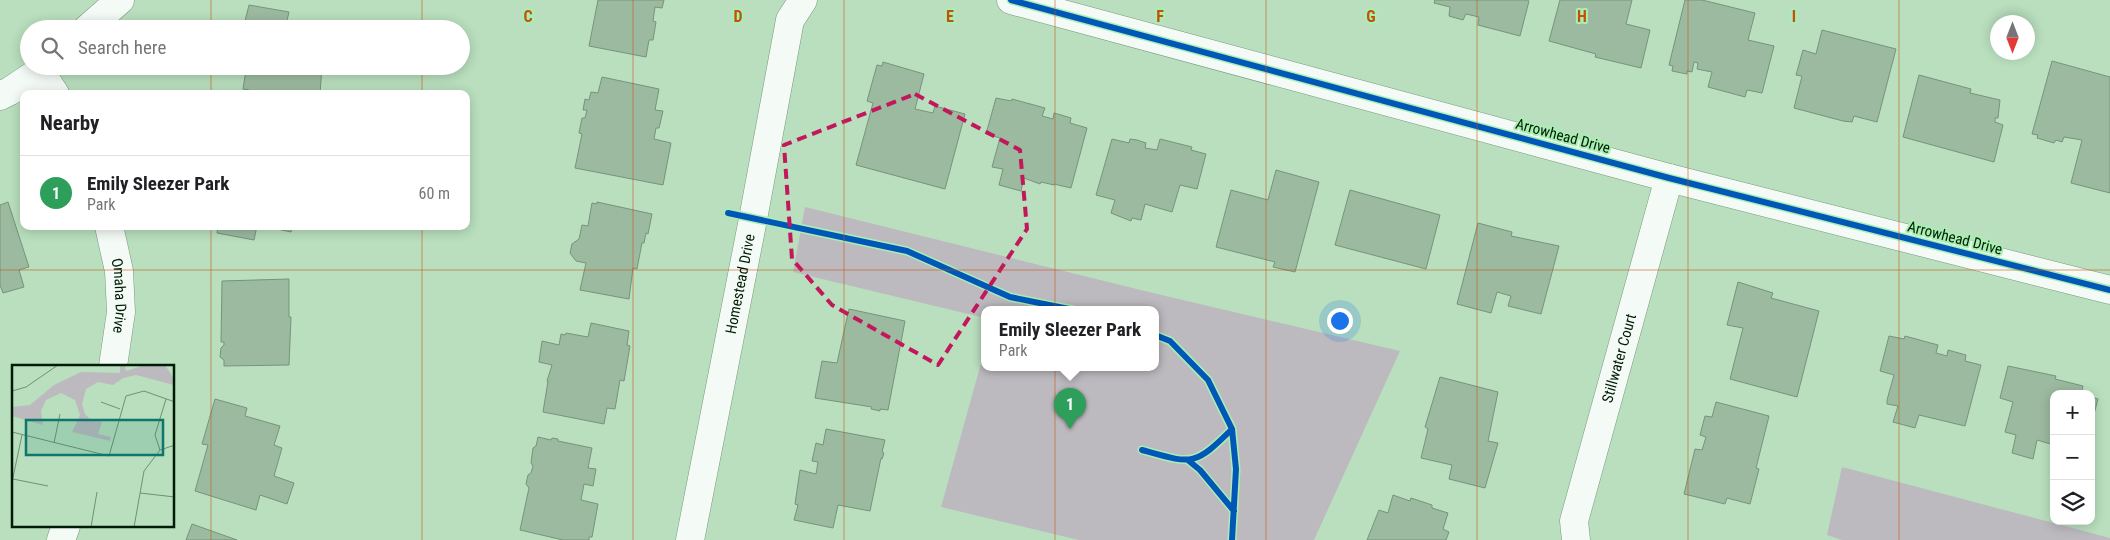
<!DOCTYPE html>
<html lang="en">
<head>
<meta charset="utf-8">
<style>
  :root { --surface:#fff; --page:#f2f2f2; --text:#202124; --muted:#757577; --line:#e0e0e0; --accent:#416046 }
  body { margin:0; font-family:"Roboto Condensed",sans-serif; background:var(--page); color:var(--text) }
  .controls { position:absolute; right:15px; bottom:15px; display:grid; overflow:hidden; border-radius:10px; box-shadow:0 2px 12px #0003 }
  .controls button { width:45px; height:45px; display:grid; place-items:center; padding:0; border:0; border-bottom:1px solid var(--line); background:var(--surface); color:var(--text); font:25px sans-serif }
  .compass { position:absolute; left:1990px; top:15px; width:45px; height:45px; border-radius:50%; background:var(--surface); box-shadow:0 2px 12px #0003; rotate:180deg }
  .you { position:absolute; left:1339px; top:320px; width:18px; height:18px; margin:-12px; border:4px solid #fff; border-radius:50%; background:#1a73e8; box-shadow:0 0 0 8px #1a73e833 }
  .badge { display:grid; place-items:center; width:32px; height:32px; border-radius:50%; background:var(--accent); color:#fff; font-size:16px; font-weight:700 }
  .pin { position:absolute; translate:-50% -41px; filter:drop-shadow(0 1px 2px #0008) }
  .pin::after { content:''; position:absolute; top:26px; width:18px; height:15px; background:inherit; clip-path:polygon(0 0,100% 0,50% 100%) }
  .popup { position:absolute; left:981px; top:306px; width:178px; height:65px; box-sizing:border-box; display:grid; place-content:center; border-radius:10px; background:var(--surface); filter:drop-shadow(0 1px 4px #0005); font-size:16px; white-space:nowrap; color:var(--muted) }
  .popup b { font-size:19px; color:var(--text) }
  .popup::after { content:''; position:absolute; left:50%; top:100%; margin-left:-10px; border:10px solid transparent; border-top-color:var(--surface) }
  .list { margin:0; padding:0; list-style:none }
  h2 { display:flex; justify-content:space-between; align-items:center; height:65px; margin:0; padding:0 20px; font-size:21px }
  h2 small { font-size:16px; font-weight:400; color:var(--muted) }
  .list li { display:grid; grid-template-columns:32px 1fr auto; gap:15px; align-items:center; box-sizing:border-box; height:75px; padding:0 20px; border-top:1px solid var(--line) }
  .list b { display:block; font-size:19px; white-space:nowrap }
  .list p { margin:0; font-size:16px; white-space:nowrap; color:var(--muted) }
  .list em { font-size:16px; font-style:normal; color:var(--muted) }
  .icon { flex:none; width:28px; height:28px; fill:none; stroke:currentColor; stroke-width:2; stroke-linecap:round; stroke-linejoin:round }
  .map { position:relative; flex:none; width:2110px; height:540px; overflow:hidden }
  .search { position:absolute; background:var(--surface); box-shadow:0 2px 12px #0003; left:20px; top:20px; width:450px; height:55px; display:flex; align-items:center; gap:12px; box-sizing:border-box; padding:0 18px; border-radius:28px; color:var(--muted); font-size:19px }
  .panel { position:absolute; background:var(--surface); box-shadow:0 2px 12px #0003; left:20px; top:90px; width:450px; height:140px; border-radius:10px }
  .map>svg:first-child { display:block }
</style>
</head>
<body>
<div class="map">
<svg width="2110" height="540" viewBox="0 0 2110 540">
  <rect width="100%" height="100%" fill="#b9dfbe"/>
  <path fill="#bdbabf" d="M805,207L1153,293L1400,351L1314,540H1079L941,507L985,349V368H1155V310H985V318L793,272Z
    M1842,467L2110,538V540H1842L1827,535Z"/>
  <path fill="#9cbaa0" stroke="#76947b" d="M598,0H664L662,8L655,7L653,21L656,22L653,40H649L646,57L589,46Z
    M1435,0H1527L1529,1L1520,36L1478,25L1479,17L1466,14L1463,20L1449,16L1450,7L1434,3Z
    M1560,0H1632L1626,24L1650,30L1641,68L1595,57L1596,54L1549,41Z
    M1685,0H1702L1755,13L1748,40L1774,46L1762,93L1747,90L1745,97L1708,87L1712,72L1697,69L1698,63L1694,62L1692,72L1687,71V74L1672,71L1673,66L1669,65Z
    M249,5L289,12L285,29H243Z
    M1822,30L1896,49L1877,122L1854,116L1852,122L1843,121L1794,108L1802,76L1796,75L1803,50L1816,54Z
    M2052,61L2110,77V193L2071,183L2082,140L2064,137L2062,142L2056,140L2054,143L2037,138L2038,135L2032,134Z
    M883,62L924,74L915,109L933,113L935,106L965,114L945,189L856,165L873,103L867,101L877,65L882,66Z
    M252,66H322L320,94H248L249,90L243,89L246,70L251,71Z
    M1919,75L1971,89L1970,93L2000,100L1998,118H1995V122L2003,125L1994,162L1903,137Z
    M602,77L659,89L655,110L663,111L659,128H656L654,139L671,143L663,185L575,168L582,134L579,133L582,118H585L587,110H583L585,99L589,100L591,92L598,93Z
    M996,98L1011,101L1012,99L1045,108L1042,116L1053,119L1054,113L1061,115L1071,118L1070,123L1087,128L1071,188L1054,184V185L1041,182L1040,184L1024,178L1021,191L999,185L1003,169L992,167L1000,138L986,134Z
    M1112,139L1129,143L1130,139L1137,140L1146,143L1145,148L1157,150L1160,139L1192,147L1191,150L1206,154L1197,189L1180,185L1172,212L1145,204L1141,220L1132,218L1131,221L1111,213L1115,200L1096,195Z
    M1276,170L1319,182L1295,272L1273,267L1275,262L1216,247L1231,190L1268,200Z
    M1350,190L1440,215L1426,269L1335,245Z
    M8,202L29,267L19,270L24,287L3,293L0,285V205Z
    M597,202L652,214L648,234L646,233L644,243H642L637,269L633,268L629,299L580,290L586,263L576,261L570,253L572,244L579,239L582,225L588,226L592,203L597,204Z
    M1478,223L1512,232L1511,236L1559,246L1541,314L1508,306L1511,296L1497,292L1491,313L1457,304Z
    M218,226H257L254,240L217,233Z
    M264,226H292L291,232Z
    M289,279V317H291L289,365L224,366V360L220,357L221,348L224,345V342H221L222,281Z
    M1738,282L1773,293L1771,298L1819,311L1797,397L1730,379L1743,328L1727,325Z
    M849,309L905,321L888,410L880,409V411L871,409L872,407L815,398L822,361L837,363Z
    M591,323L629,331L627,345L630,346L624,381L620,380L615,409L607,408L604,424L543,412L548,381H547L552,365L539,362L542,341L559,345L561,334L565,335L566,333L588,337Z
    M1889,336L1904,339L1905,336L1938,345L1936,353L1947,356L1948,350L1966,355L1965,361L1981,365L1965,426L1919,415L1915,428L1893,422L1898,406L1887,404V400L1894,375L1880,371Z
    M2008,366L2056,376L2055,379L2083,386L2081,394H2054V445L2037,440L2033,459L2012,453L2016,435L2005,432L2013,402L2000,398Z
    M1440,377L1498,392L1488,441L1498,443L1485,488L1449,479L1452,465L1421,458L1428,429L1425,427Z
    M2091,397L2098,399L2091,425Z
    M215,399L247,408L245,416L280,426L274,445L282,448L274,476L294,483L287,504L260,495L256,510L195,491L208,445L202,444Z
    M1716,402L1769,416L1756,468L1759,469L1750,504L1727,498L1725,504L1684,494L1695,449L1702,450L1706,437L1700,435L1705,416L1712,417Z
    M826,429L885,440L882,452L884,453L882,459L881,458L870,511L838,505L833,528L794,520L798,505L795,504L800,470L816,474L818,462L812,461L816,443L823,445Z
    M538,437L551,440L552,438L558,439V441L592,448L588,468L596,469L593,486L584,484L581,500L598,504L592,537H589V540H563L520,530L529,488L526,484L528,475L531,473L533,466L531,463L533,448L536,446Z
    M1393,495L1410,501L1411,498L1432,505V508L1448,513L1443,529L1449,532L1446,540H1367L1379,510L1388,513Z
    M192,524L237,540H186Z"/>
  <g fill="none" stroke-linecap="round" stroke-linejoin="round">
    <g stroke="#7a987e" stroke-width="29">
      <g id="street">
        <path d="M1011,0L1669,178L2110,290"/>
        <path d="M87,29L120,0"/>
        <path d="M45,66L40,71L55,94"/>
        <path d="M0,96L10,91L40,71"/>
        <path id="s1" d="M109,226L119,271L121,312L113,366"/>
        <path d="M61,540L66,526"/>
        <path id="s2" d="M690,540L753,219L790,20L803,0"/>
        <path id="s3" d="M1576,540L1574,521L1669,178"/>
      </g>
    </g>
    <use href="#street" stroke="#f4faf5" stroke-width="28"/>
    <g stroke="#a9efb2" stroke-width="9">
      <path id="cycleway" d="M1011,0L1669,178L2110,290
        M728,213L907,251L1010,297L1074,310
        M1155,335L1170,341L1208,380L1232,429L1236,469L1232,540
        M1142,450C1192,464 1194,467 1232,429
        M1189,461L1200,470L1234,511"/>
    </g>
    <use href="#cycleway" stroke="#0057b8" stroke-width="6"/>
  </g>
  <path fill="none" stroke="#c2185b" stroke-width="4" stroke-dasharray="10 6" stroke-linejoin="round" d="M915,94L1020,150L1027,229L938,365L832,305L792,259L784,145Z"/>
  <path fill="none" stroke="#c5500b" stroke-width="1" stroke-opacity="0.55" d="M211,0V29M422,0V29M633,0V540M844,0V540M1055,0V540M1266,0V540M1477,0V540M1688,0V540M1899,0V540M211,66V94M422,66V94M211,226V540M422,226V540M0,270H2110"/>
  <g text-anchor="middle" stroke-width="4" stroke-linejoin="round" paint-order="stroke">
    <g font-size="15" fill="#011c06" stroke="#a9efb2">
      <text transform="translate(1563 136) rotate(15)" y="5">Arrowhead Drive</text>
      <text transform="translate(1955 238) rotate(14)" y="5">Arrowhead Drive</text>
      <text dy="5" stroke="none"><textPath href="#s2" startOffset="261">Homestead Drive</textPath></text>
      <text dy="5" stroke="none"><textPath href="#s1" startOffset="71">Omaha Drive</textPath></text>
      <text dy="5" stroke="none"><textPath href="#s3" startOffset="188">Stillwater Court</textPath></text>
    </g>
  </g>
  <g transform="translate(12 365)">
    <rect width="162" height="162" fill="#b9dfbe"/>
    <path d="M108,0H113L114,6L133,0H153L162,14V20L124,10L111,13L101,20L86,17L74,24L70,39L73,49L78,54L90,57L86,69L99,72L98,76L60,67L68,50L63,35L49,28L34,35L29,46L31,60L0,51V42L18,40L42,20L69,7L108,8Z" fill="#bdbabf"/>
    <path fill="none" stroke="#6f9174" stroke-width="1" d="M0,26L14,22L46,0M89,37L108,44M0,67L97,91M42,78L48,49M148,85L163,80M97,91L114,31L132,26L163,37M1,114L36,121M0,117L10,70M128,128L163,132M79,162L85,127M122,162L132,106L148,85L143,70L154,34"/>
    <path fill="#0f766e" fill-opacity="0.15" stroke="#0f766e" stroke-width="2.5" d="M14,55H151V90H14Z"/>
    <rect width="162" height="162" fill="none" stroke="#011c06" stroke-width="2.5"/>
  </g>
  <g font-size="16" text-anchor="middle" font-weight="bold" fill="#c5500b" stroke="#a9efb2" stroke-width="4" stroke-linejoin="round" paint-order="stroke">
    <text x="528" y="22">C</text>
    <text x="738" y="22">D</text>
    <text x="950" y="22">E</text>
    <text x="1160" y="22">F</text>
    <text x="1371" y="22">G</text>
    <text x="1582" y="22">H</text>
    <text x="1794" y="22">I</text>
  </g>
</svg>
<div class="controls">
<button>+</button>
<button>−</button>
<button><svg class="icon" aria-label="layers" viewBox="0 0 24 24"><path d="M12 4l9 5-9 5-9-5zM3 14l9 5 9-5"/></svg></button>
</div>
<svg class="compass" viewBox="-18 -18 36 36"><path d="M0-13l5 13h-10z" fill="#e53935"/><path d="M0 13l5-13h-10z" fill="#757577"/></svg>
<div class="you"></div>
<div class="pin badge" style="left:1070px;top:429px;background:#2e9e5b">1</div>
<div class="popup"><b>Emily Sleezer Park</b>Park</div>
<div class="search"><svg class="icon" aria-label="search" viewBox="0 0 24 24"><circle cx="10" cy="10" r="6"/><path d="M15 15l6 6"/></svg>Search here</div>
<section class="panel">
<h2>Nearby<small></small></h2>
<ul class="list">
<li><span class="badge" style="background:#2e9e5b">1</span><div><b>Emily Sleezer Park</b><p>Park</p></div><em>60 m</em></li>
</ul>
</section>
</div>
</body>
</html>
